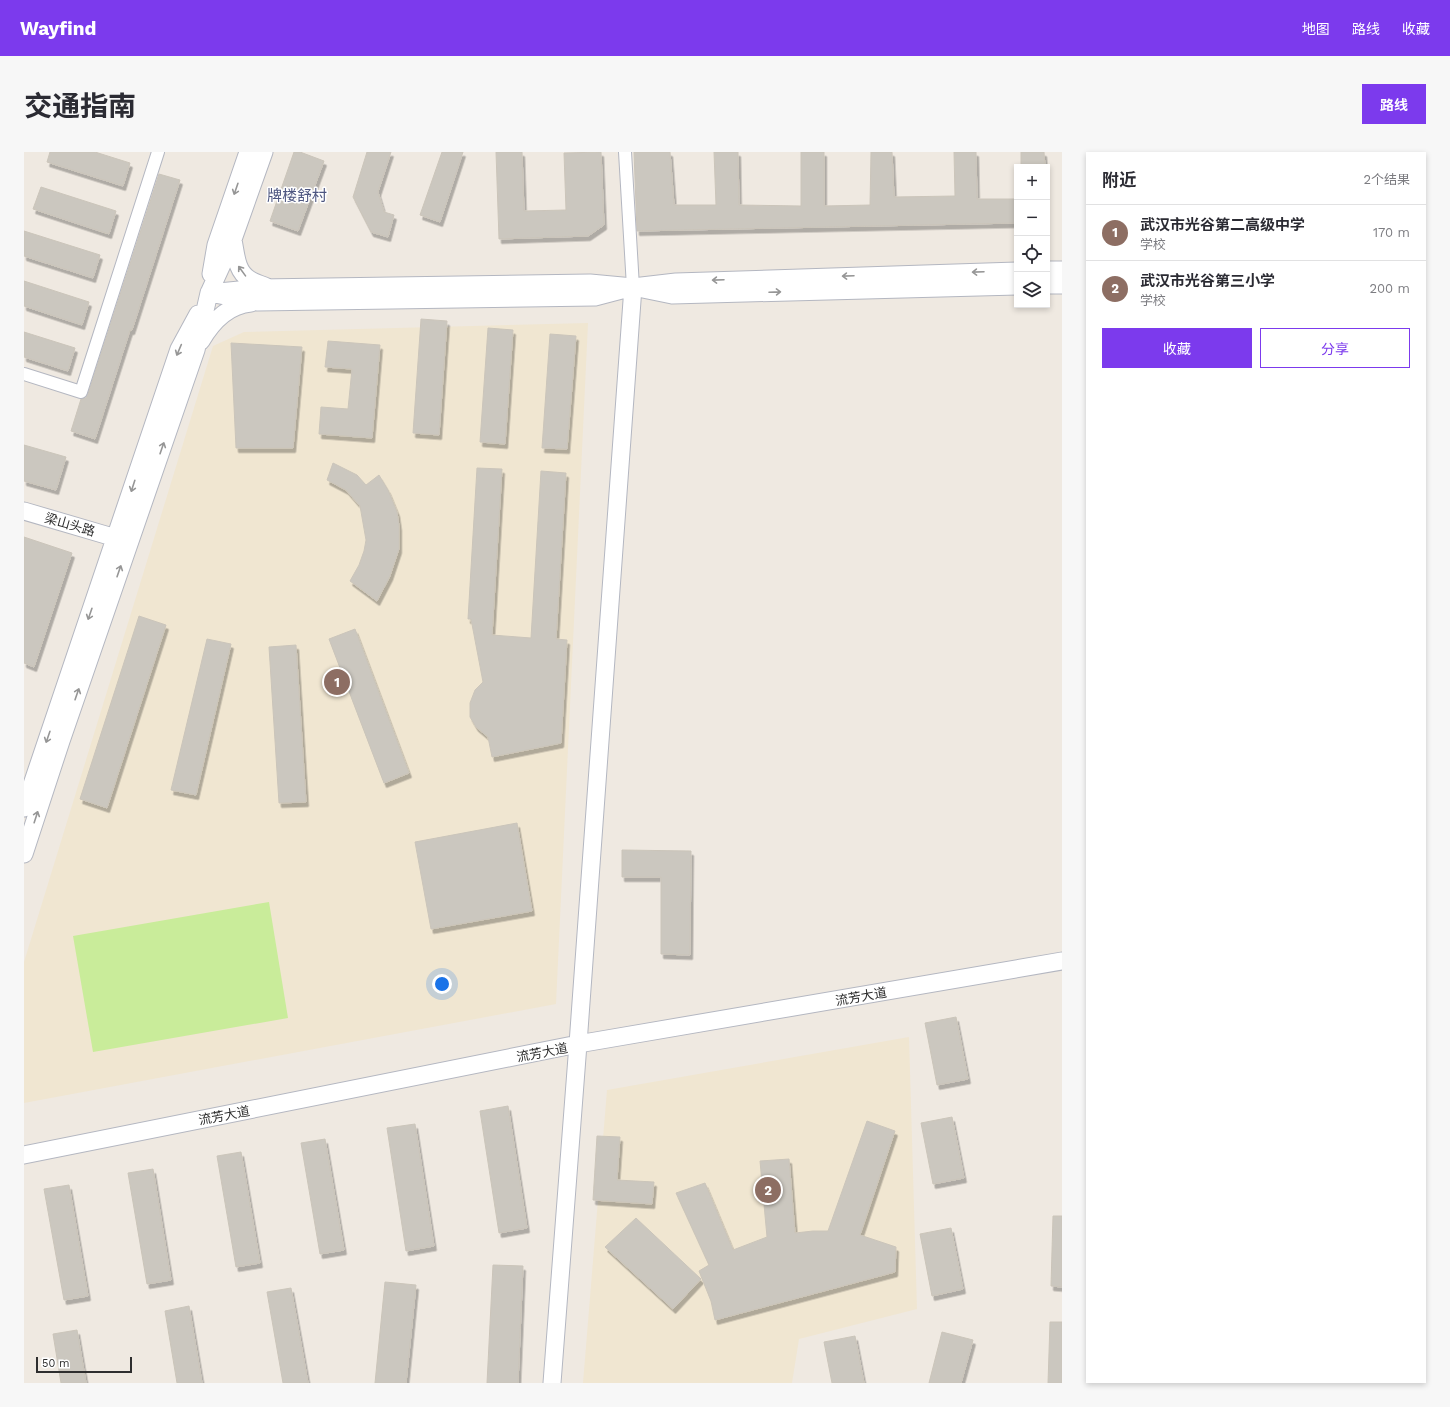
<!DOCTYPE html>
<html lang="zh">
<head>
<meta charset="utf-8">
<style>
  :root { --surface:#fff; --page:#f7f7f7; --text:#2b2b33; --muted:#7c7c81; --line:#e1e1e2; --accent:#7c3aed }
  body { margin:0; font-family:"Work Sans","Noto Sans SC",sans-serif; background:var(--page); color:var(--text) }
  .controls { position:absolute; right:12px; top:12px; display:grid; overflow:hidden; border-radius:0px; box-shadow:0 2px 6px #0003 }
  .controls button { width:36px; height:36px; display:grid; place-items:center; padding:0; border:0; border-bottom:1px solid var(--line); background:var(--surface); color:var(--text); font:20px sans-serif }
  .scale { position:absolute; left:12px; bottom:10px; width:96px; box-sizing:border-box; padding-left:4px; border:2px solid #2e2e2e; border-top:0; font-size:11px; line-height:14px; white-space:nowrap; color:#2e2e2e; -webkit-text-stroke:3px #fff; paint-order:stroke }
  .you { position:absolute; left:418px; top:832px; width:14px; height:14px; margin:-10px; border:3px solid #fff; border-radius:50%; background:#1a73e8; box-shadow:0 0 0 6px #1a73e833 }
  .badge { display:grid; place-items:center; width:26px; height:26px; border-radius:50%; background:var(--accent); color:#fff; font-size:13px; font-weight:700 }
  .pin { position:absolute; translate:-50% -50%; border:2px solid #fff; box-shadow:0 1px 4px #0006 }
  .list { margin:0; padding:0; list-style:none }
  h2 { display:flex; justify-content:space-between; align-items:center; height:52px; margin:0; padding:0 16px; font-size:17px }
  h2 small { font-size:13px; font-weight:400; color:var(--muted) }
  .list li { display:grid; grid-template-columns:26px 1fr auto; gap:12px; align-items:center; box-sizing:border-box; height:56px; padding:0 16px; border-top:1px solid var(--line) }
  .list b { display:block; font-size:15px; white-space:nowrap }
  .list p { margin:0; font-size:13px; white-space:nowrap; color:var(--muted) }
  .list em { font-size:13px; font-style:normal; color:var(--muted) }
  .actions { display:flex; gap:8px; padding:12px 16px }
  .actions a { flex:1; padding:9px 0; border:1px solid var(--accent); border-radius:0px; text-align:center; font-size:14px; color:var(--accent) }
  .actions .main { background:var(--accent); color:#fff }
  .icon { flex:none; width:22px; height:22px; fill:none; stroke:currentColor; stroke-width:2; stroke-linecap:round; stroke-linejoin:round }
  .map { position:relative; flex:none; width:1038px; height:1231px; overflow:hidden; border-radius:0px }
  header { display:flex; align-items:center; gap:24px; box-sizing:border-box; height:56px; padding:0 20px; background:var(--accent); color:#fff }
  header strong { font-size:19px }
  nav { display:flex; gap:22px; margin-inline-start:auto; font-size:14px }
  .intro { display:flex; align-items:center; justify-content:space-between; box-sizing:border-box; height:96px; padding:0 24px }
  h1 { margin:0; font-size:28px }
  .button { padding:10px 18px; border-radius:0px; background:var(--accent); color:#fff; font-size:14px; font-weight:700 }
  main { display:flex; gap:24px; padding:0 24px }
  aside { flex:1; background:var(--surface); border-radius:0px; box-shadow:0 2px 6px #0003 }
  .map>svg:first-child { display:block }
</style>
</head>
<body>
<header>
<strong>Wayfind</strong>
<nav><a>地图</a><a>路线</a><a>收藏</a></nav>
</header>
<div class="intro"><h1>交通指南</h1><a class="button">路线</a></div>
<main>
<div class="map">
<svg width="1038" height="1231" viewBox="0 0 1038 1231">
  <defs>
    <filter id="shadow"><feDropShadow dx="2.5" dy="4.5" stdDeviation="0" flood-color="#0004"/></filter>
  </defs>
  <rect width="100%" height="100%" fill="#efe9e1"/>
  <path fill="#f0e6d1" d="M564,171L532,852L0,951V810L189,194L220,180Z
    M885,885L893,1157L775,1187L768,1231H559L583,938Z"/>
  <path fill="#c9ec9a" d="M245,750L264,866L69,900L49,784Z"/>
  <path fill="#cbc7bf" stroke="#cbc5ba" filter="url(#shadow)" d="M26,0H71L106,11L99,34L23,10Z
    M270,0H276L300,9L274,79L246,69Z
    M343,0H367L354,40L360,60L370,63L364,85L347,80L329,45Z
    M418,0H439L416,70L396,63Z
    M472,0H498L500,59L542,58L540,1L577,0L580,73L564,84L475,87Z
    M610,0H646L650,53H692L690,0H714L715,53L777,54V0H800V54L846,53L847,0H868L870,45L931,44L930,0H952L953,47H993V71L613,79Z
    M997,0H1020L1021,15H997Z
    M135,22L156,28L108,178H106L71,287L47,279L57,247L62,246L64,242Z
    M17,35L92,59L85,82L9,57Z
    M0,79L76,103L69,126L0,104Z
    M0,129L65,150L58,173L0,154Z
    M397,167L423,169L415,283L389,281Z
    M464,176L489,178L481,292L456,290Z
    M0,180L51,196L44,219L0,205Z
    M526,182L552,184L543,297L518,296Z
    M304,189L356,193L348,286L295,282L297,255L324,257L328,217L301,215Z
    M207,191L278,195L269,296H212Z
    M0,293L42,305L32,338L0,329Z
    M309,311L333,323L342,333L355,323L364,338L373,360L375,374V397L366,424L353,449L326,429L335,413L340,399L342,388L336,354L322,338L303,328Z
    M453,316L478,317L468,483L507,486L517,319L542,321L532,487L543,488L537,591L468,605L464,585L452,575L446,565V551L451,538L459,530L447,467H444Z
    M0,385L48,401L10,515L0,511Z
    M115,464L142,473L83,656L56,647Z
    M331,477L385,621L360,631L305,487Z
    M183,487L207,492L172,643L147,638Z
    M272,493L282,650L255,651L245,495Z
    M493,671L508,759L407,777L391,690Z
    M598,698L667,699L666,803L637,802V725H598Z
    M932,865L944,927L913,933L901,871Z
    M484,954L503,1076L475,1081L456,959Z
    M928,965L940,1026L909,1032L897,971Z
    M843,969L871,979L836,1083L872,1095L871,1120L691,1168L687,1149L675,1119L685,1113L652,1041L681,1031L709,1098L743,1085L736,1009L765,1007L771,1081L789,1079H804Z
    M391,972L410,1094L382,1099L363,976Z
    M573,984L596,985L593,1028L630,1030L628,1052L569,1048Z
    M301,987L320,1098L296,1102L277,991Z
    M217,1000L236,1111L212,1115L193,1004Z
    M129,1017L147,1128L123,1132L104,1021Z
    M45,1033L64,1144L40,1148L20,1037Z
    M1029,1064H1038V1135L1027,1134Z
    M612,1066L677,1127L649,1157L581,1095Z
    M927,1076L939,1137L908,1144L896,1082Z
    M469,1113L499,1114L494,1231H463Z
    M361,1130L392,1133L382,1231H351Z
    M267,1136L284,1231H259L243,1140Z
    M165,1154L178,1231H153L141,1159Z
    M1026,1170H1038V1231H1024Z
    M53,1178L62,1231H37L29,1182Z
    M918,1180L949,1188L937,1231H905Z
    M831,1184L840,1231H808L800,1190Z"/>
  <g fill="none" stroke-linecap="round" stroke-linejoin="round">
    <g stroke="#b4b7c1" stroke-width="14">
      <path id="street" d="M601,0L609,135
        M0,222L57,240L134,0"/>
    </g>
    <g stroke="#b4b7c1" stroke-width="19">
      <path id="secondary" d="M209,88C212,102 212,119 225,127C230,131 237,132 243,135
        M1023,118H1038
        M993,119L652,130L609,135L648,143L993,134
        M187,122L192,93L224,0
        M566,131L609,135L571,145L233,150L185,141L236,136Z
        M1023,133H1038
        M177,189C188,170 204,153 227,151
        M0,359L92,386
        M0,656L155,197L174,162
        M0,702L37,589L172,198L185,141L207,93L240,0
        M0,1003L554,892L1038,809
        M528,1231L554,892L609,135"/>
    </g>
    <use href="#street" stroke="#fff" stroke-width="12"/>
    <use href="#secondary" stroke="#fff" stroke-width="17"/>
  </g>
  <defs><path id="oneway-shaft" d="M-6 0H5M1.5-3L5.5 0L1.5 3" fill="none" stroke-width="1.6" stroke-linecap="round" stroke-linejoin="round"/></defs>
  <g stroke="#969696">
    <use href="#oneway-shaft" transform="translate(212 37) rotate(109)"/>
    <use href="#oneway-shaft" transform="translate(218 119) rotate(-126)"/>
    <use href="#oneway-shaft" transform="translate(954 120) rotate(178)"/>
    <use href="#oneway-shaft" transform="translate(824 124) rotate(178)"/>
    <use href="#oneway-shaft" transform="translate(694 128) rotate(178)"/>
    <use href="#oneway-shaft" transform="translate(751 140) rotate(-2)"/>
    <use href="#oneway-shaft" transform="translate(155 198) rotate(113)"/>
    <use href="#oneway-shaft" transform="translate(138 296) rotate(-71)"/>
    <use href="#oneway-shaft" transform="translate(109 334) rotate(108)"/>
    <use href="#oneway-shaft" transform="translate(95 419) rotate(-71)"/>
    <use href="#oneway-shaft" transform="translate(66 462) rotate(109)"/>
    <use href="#oneway-shaft" transform="translate(53 542) rotate(-71)"/>
    <use href="#oneway-shaft" transform="translate(24 585) rotate(109)"/>
    <use href="#oneway-shaft" transform="translate(12 665) rotate(-72)"/>
  </g>
  <g text-anchor="middle" stroke-width="3" stroke-linejoin="round" paint-order="stroke">
    <g font-size="13" fill="#2e2e2e" stroke="#fff">
      <text transform="translate(46 372) rotate(16)" y="5">梁山头路</text>
      <text transform="translate(837 844) rotate(-10)" y="5">流芳大道</text>
      <text transform="translate(518 900) rotate(-11)" y="5">流芳大道</text>
      <text transform="translate(200 963) rotate(-11)" y="5">流芳大道</text>
    </g>
    <g font-size="15" fill="#4d5680" stroke="#fff">
      <text x="273" y="49">牌楼舒村</text>
    </g>
  </g>
</svg>
<div class="controls">
<button>+</button>
<button>−</button>
<button><svg class="icon" aria-label="locate" viewBox="0 0 24 24"><circle cx="12" cy="12" r="6"/><path d="M12 2v4M12 18v4M2 12h4M18 12h4"/></svg></button>
<button><svg class="icon" aria-label="layers" viewBox="0 0 24 24"><path d="M12 4l9 5-9 5-9-5zM3 14l9 5 9-5"/></svg></button>
</div>
<div class="scale">50 m</div>
<div class="you"></div>
<div class="pin badge" style="left:313px;top:530px;background:#8d6e63">1</div>
<div class="pin badge" style="left:744px;top:1038px;background:#8d6e63">2</div>
</div>
<aside>
<h2>附近<small>2个结果</small></h2>
<ul class="list">
<li><span class="badge" style="background:#8d6e63">1</span><div><b>武汉市光谷第二高级中学</b><p>学校</p></div><em>170 m</em></li>
<li><span class="badge" style="background:#8d6e63">2</span><div><b>武汉市光谷第三小学</b><p>学校</p></div><em>200 m</em></li>
</ul>
<div class="actions"><a class="main">收藏</a><a>分享</a></div>
</aside>
</main>
</body>
</html>
